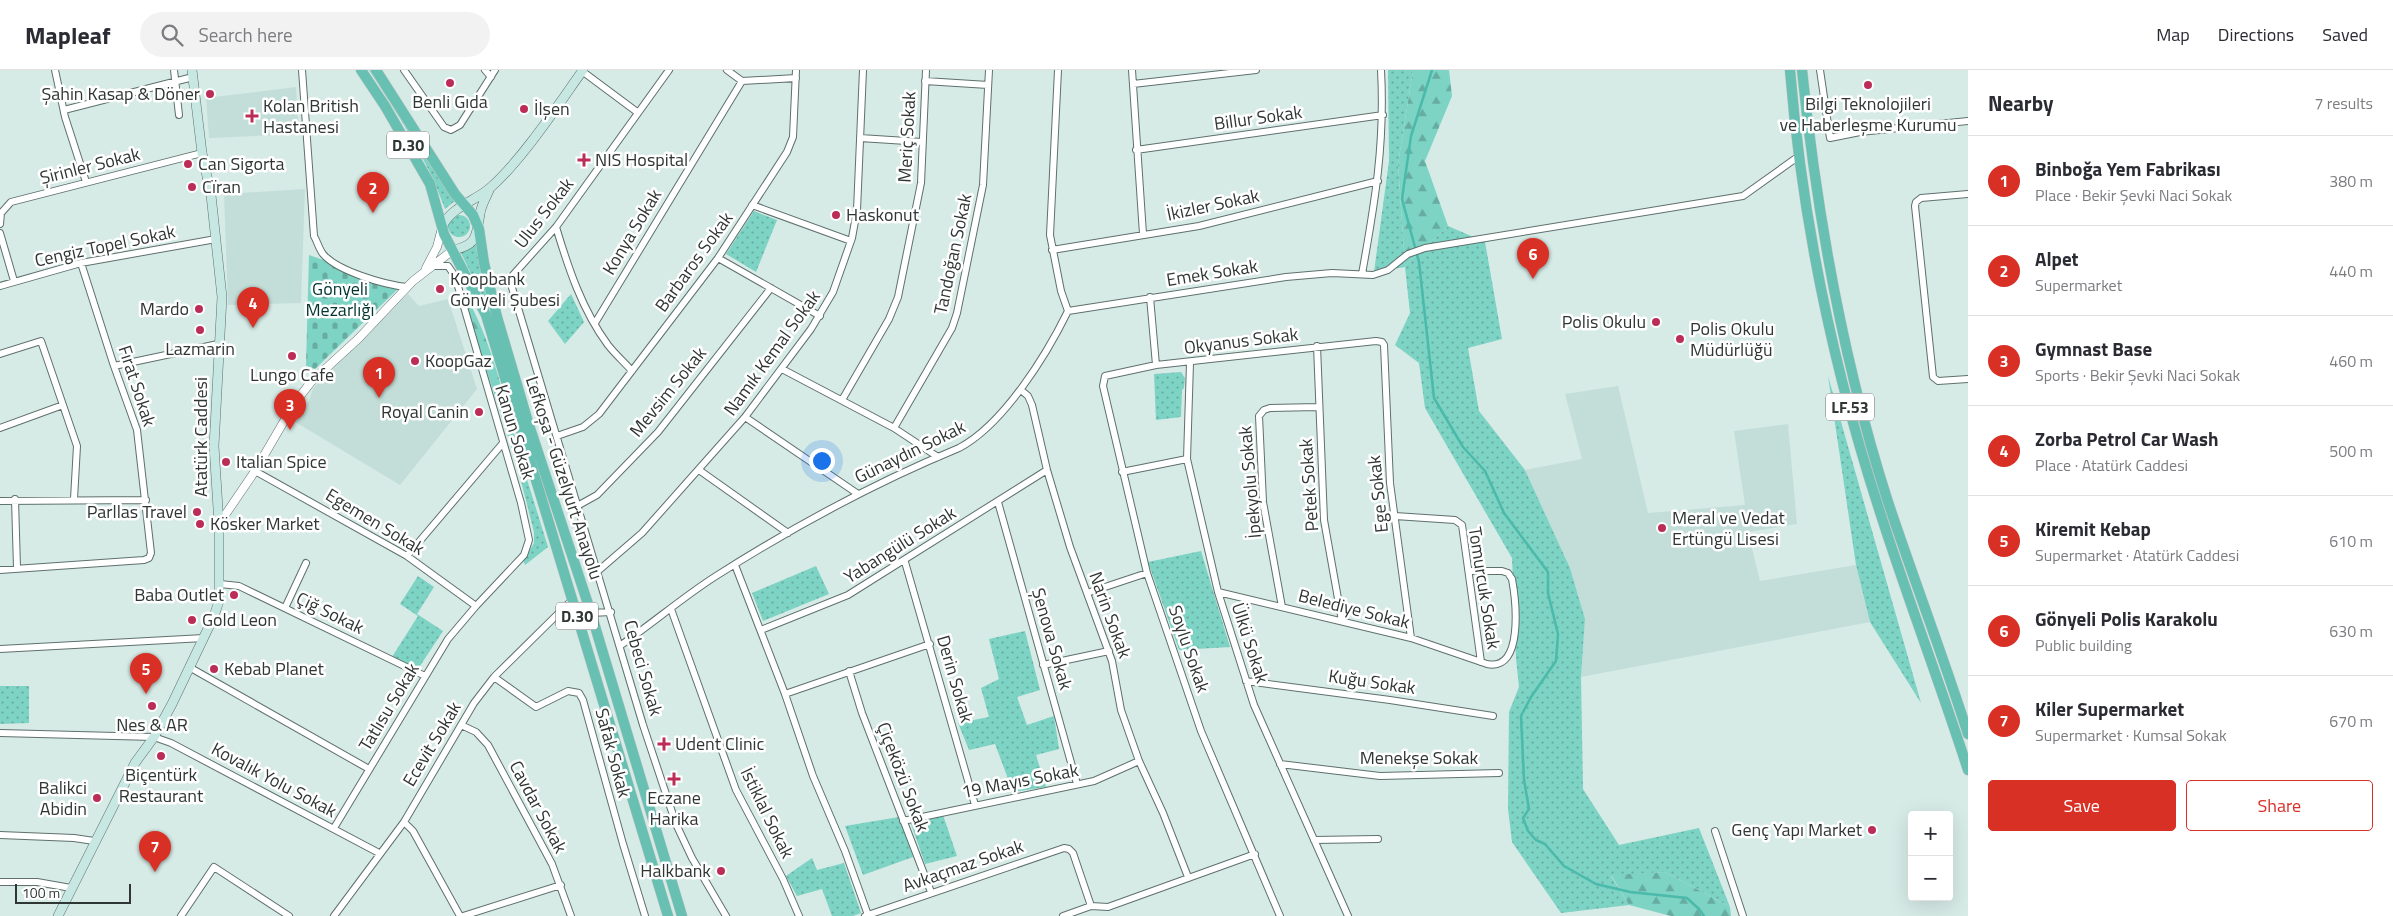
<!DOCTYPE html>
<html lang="en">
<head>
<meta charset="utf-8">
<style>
  :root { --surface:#fff; --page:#f2f2f3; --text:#2b2b33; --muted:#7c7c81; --line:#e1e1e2; --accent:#d93025 }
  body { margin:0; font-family:"Titillium Web",sans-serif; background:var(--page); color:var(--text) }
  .controls { position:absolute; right:15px; bottom:15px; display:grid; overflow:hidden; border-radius:5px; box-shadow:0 5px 20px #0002 }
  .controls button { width:45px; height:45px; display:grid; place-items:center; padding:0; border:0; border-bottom:1px solid var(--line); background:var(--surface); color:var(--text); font:25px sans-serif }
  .scale { position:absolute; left:15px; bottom:12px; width:116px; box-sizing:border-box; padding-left:5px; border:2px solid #2f3634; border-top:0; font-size:14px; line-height:18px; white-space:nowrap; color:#2f3634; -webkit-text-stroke:4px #fff; paint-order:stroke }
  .you { position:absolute; left:821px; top:390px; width:18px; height:18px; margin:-12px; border:4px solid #fff; border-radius:50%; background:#1a73e8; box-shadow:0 0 0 8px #1a73e833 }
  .badge { display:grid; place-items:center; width:32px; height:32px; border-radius:50%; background:var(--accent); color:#fff; font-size:16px; font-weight:700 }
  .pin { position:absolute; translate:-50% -41px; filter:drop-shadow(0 1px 2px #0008) }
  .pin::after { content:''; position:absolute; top:26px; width:18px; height:15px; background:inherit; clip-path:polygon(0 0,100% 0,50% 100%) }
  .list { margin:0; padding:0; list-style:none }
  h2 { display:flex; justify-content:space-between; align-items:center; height:65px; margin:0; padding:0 20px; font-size:21px }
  h2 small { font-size:16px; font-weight:400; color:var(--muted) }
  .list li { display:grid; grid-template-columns:32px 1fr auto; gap:15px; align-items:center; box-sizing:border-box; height:90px; padding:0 20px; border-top:1px solid var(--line) }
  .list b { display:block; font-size:19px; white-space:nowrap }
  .list p { margin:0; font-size:16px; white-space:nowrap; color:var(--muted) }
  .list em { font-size:16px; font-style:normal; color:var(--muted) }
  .actions { display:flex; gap:10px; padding:15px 20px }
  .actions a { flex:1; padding:11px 0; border:1px solid var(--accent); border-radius:5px; text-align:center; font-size:18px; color:var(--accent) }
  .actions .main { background:var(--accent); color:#fff }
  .icon { flex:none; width:28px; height:28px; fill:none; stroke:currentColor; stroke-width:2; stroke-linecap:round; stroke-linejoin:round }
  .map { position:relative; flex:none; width:1968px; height:846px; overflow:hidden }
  header { display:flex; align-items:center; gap:30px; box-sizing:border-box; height:70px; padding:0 25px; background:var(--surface); border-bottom:1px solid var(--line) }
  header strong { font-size:24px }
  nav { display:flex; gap:28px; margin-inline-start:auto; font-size:18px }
  .search { width:350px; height:45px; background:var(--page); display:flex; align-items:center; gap:12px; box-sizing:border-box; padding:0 18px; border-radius:28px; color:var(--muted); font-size:19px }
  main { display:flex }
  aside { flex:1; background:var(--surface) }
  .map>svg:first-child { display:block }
</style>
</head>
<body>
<header>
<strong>Mapleaf</strong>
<div class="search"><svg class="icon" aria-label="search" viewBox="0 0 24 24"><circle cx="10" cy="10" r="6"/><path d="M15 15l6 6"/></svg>Search here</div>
<nav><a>Map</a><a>Directions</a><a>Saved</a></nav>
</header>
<main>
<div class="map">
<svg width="1968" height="846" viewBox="0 0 1968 846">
  <defs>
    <pattern id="grass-dots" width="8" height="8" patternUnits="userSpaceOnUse" patternTransform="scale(1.25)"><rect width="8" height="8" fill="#7dd3c4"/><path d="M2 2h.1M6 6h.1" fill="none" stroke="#67aca0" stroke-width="1.8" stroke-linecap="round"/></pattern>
    <pattern id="forest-firs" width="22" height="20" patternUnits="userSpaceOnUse" patternTransform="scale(1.25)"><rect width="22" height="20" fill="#7dd3c4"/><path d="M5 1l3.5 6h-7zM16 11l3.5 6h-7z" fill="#67aca0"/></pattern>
    <pattern id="cemetery-stones" width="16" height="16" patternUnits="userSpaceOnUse" patternTransform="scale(1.25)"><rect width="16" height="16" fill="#7dd3c4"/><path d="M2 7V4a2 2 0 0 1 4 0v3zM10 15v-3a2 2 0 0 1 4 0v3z" fill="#67aca0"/></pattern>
    <pattern id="water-ripples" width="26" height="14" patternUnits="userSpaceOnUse" patternTransform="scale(1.25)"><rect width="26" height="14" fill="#4bbaaa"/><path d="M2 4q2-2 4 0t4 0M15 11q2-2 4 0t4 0" fill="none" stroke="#3f988b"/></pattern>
  </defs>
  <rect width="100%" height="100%" fill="#d6eae6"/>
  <path fill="#c3ded8" d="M296,17L299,64L209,68L206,28Z
    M305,119L301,233L228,235L224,124Z
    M408,224L419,236L448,229L477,319L400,415L292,350L309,331L313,318Z
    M1618,316L1648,443L1745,435L1734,361L1788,354L1797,454L1748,462L1760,511L1856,495L1870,552L1581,607L1585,549L1570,498L1525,400L1582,389L1565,324Z"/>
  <path fill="url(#grass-dots)" d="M369,0H372L455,131L445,139C427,88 398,45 369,0Z
    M1388,0H1413L1398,94L1405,196L1448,156L1485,172L1502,269L1468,278L1479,341L1525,400L1570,498L1585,549L1581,607L1583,719L1619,775L1699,758L1730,837L1665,802L1611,806L1629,835L1561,843L1512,772L1508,739L1509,642L1519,617L1516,588L1512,488L1425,338L1419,293L1395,275L1410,243L1405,197L1374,202L1389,91Z
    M754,141L777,150L756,202L726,184Z
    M448 156a11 11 0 1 1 22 0a11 11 0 1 1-22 0Z
    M475,173L510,307L484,231L460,181Z
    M571,224L584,252L565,274L548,251Z
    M1181,302L1185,308L1184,318L1182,320L1181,347L1156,350L1154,304Z
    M1828,306L1921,633L1870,552L1856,495Z
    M521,390L548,477L525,495L523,490L534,473V462L516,391Z
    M1201,481L1230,577L1179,580L1148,492Z
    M816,496L829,524L763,551L752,523Z
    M418,506L434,517L417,544L443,561L418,599L392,587L418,546L400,534Z
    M1025,561L1040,620L1017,627L1027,655L1054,646L1059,679L1036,685L1046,717L1013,722L995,674L969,680L958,653L989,647L981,618L999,609L989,569Z
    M0,616H29V653L0,654Z
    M943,745L957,786L925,794L911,754Z
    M899,747L913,787L863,805L845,756Z
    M812,788L817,800L844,793L861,843L853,846H832L822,819L797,826L786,806Z"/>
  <path fill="url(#forest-firs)" d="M1413,0H1449L1452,26L1425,91L1448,156L1405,196L1398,94Z
    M463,221C493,271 505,333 521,390L516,391L462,225Z
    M1665,802L1730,837L1731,846H1671L1629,835L1611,805Z"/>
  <path fill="url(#cemetery-stones)" d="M309,185L400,217L315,299L306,296Z"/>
  <path fill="url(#water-ripples)" d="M1249,574L1255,575L1261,592L1252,595L1245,578Z"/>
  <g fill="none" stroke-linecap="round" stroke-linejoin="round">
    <path stroke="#4bbaaa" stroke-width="2.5" d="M1432,0L1411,66L1402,129L1419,192L1434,328L1463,377L1485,401L1504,443L1548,502V523L1558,564L1556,591L1531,627L1521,646L1524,710L1529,739L1523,748L1528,761L1536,770L1545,774L1564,796L1596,814L1630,822L1687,828L1699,839L1704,846"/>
    <g stroke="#5f706d" stroke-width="8">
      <path id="minor" d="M55,0L65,47L86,112
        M174,0L179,45
        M302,0L314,166C317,171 319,179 323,184C337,201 385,215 407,217
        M404,0L444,57L451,60L460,55L495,0
        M485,0L491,7
        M669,0L556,157L513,205L510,211L643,655L676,754L692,788L726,846
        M727,0L742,11L796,8
        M1058,0L1050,165L1061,221L1068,241
        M1132,0L1143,164
        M1820,0L1830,68L1860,62L1968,51
        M582,1L637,42
        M925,11L988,15
        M1133,14L1256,0
        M64,40L193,7
        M860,68L922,72
        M1136,80L1383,45
        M1968,124L1921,128L1916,132L1915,136L1933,307L1938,311L1968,309
        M752,135L851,171
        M0,154L1,143L11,132L202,83
        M556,157C568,197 582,240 608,275C615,284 624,292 632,301
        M0,163L14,211
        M1052,180L1199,156L1378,111
        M718,188L820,246
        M1362,204C1375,132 1385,73 1381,0
        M0,216L81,193L216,169
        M1150,227L1156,295
        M1068,241L1286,207L1332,203L1373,205L1388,200L1408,184L1425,178L1743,126L1799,86
        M595,253L742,11
        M1317,276L1324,450L1342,551
        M0,284L41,271L77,376L74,429
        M1190,293L1187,389L1218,522L1254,635L1348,846
        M114,296L218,274
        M782,299L894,358L938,387
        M1021,320L1028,326L1032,335L1047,400L1070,477L1112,591L1121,640L1139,691L1163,743L1188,807
        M842,330L889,249L898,227L921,113L926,0
        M745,347L858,424
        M0,358L63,335
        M894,358L952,258L957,243L983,115L989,0
        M557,366L583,357L599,344L718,188L787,82L793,67L796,0
        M699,400L788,463
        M255,401L407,486L476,536
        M1122,402L1187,389
        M15,429L17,498
        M0,431L146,430
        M998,432L1077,714
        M579,435L597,425L658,362L771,218
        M1395,446L1455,450L1462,455L1481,592
        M407,486L503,373
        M905,492L975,735
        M735,495L785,624L813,706L845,781L868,845
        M0,500L144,490L149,488L151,483L137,360L114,296L81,193
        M598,501L642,463L745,347L811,259L833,222L852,168L857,140L863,0
        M220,514L239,516L425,606
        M1218,522L1411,568L1487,594C1524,602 1516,531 1512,509L1508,503L1502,501H1469
        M1087,523L1147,503
        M1282,537L1263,432L1259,346L1264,340L1270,338L1318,337
        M285,538L306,493
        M671,539L736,720L783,809L799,846
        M591,543L611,542
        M761,560L848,525L1047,400
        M621,575C653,553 683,527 716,506C793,457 874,413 959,378C1003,355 1046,286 1068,241
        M0,579L204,568
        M1043,595L1109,581
        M189,597L369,699
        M849,601L862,643L931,822
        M494,607L536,637L568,621L579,623L583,630L623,774L645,846
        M1246,611L1390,630L1493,646
        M785,624L930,574
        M461,655L476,662L488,675L552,794L571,846
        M0,663L154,667L171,673L379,783
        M1280,694L1380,706L1499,703
        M903,751L1094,711L1139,691
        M404,752L413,761L460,846
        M334,758L448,569L476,536L524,485L529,470L521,433L455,206L448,196H433
        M1715,761L1743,846
        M0,765L74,768L94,771
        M1314,770L1378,769
        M0,812H37L71,818
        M181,846L214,797L289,846
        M334,846L404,752L474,633L494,607L572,530
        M463,846L561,815
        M865,846L1064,778L1069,779L1073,783L1091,836
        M1063,846L1091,836L1108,837L1255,784
        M1280,846L1201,661L1147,503L1103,316L1105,306L1156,295L1376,271L1382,272L1384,275L1390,413L1411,568"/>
    </g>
    <g stroke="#5f706d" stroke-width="9">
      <path id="tertiary" d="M426,198L437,177L442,158
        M219,454L255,401L294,334L311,312L358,269L413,211L453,180"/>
    </g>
    <g stroke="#5f706d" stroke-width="10">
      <path id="secondary" d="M443,155C452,137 475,131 490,118C522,90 558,35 583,0
        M453,180C478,175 476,165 480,144C481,135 487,126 490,118
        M58,846L135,693L154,667L172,634L214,546L219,531V454L214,376L222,227L211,125L202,83L192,0"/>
    </g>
    <g stroke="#c5c7c6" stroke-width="11">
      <path id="trunk" d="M361,0L385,36L430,114L444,164L486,245L668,846
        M376,0L455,124L473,145L479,159L484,193L497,247L528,352L591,543L682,846
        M1790,0C1802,148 1833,297 1879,439C1907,527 1940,613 1968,700
        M1802,0C1817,146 1843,292 1888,432C1914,510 1943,586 1968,664"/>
    </g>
    <use href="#minor" stroke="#fff" stroke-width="6"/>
    <use href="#tertiary" stroke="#fff" stroke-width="8"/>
    <use href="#secondary" stroke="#c6e7e2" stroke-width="9"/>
    <use href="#trunk" stroke="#68c0b3" stroke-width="10"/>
  </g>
  <g fill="#bb2c57" stroke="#fff" stroke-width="2">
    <circle cx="450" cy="13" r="5"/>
    <circle cx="1868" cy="15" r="5"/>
    <circle cx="210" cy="24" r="5"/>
    <circle cx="524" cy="39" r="5"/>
    <path d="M249.5 38.5h5v5h5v5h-5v5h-5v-5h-5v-5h5z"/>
    <path d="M581.5 82.5h5v5h5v5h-5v5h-5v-5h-5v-5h5z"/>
    <circle cx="188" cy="94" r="5"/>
    <circle cx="192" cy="117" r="5"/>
    <circle cx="836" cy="145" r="5"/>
    <circle cx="440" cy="219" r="5"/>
    <circle cx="199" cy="239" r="5"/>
    <circle cx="1656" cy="252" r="5"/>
    <circle cx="200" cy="260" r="5"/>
    <circle cx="1680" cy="269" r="5"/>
    <circle cx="292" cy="286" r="5"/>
    <circle cx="415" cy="291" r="5"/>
    <circle cx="479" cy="342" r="5"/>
    <circle cx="226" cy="392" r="5"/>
    <circle cx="197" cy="442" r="5"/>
    <circle cx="200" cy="454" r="5"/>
    <circle cx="1662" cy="458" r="5"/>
    <circle cx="234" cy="525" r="5"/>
    <circle cx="192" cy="550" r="5"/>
    <circle cx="214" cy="599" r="5"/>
    <circle cx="152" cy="636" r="5"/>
    <path d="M661.5 666.5h5v5h5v5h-5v5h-5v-5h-5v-5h5z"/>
    <circle cx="161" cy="686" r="5"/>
    <path d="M671.5 701.5h5v5h5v5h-5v5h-5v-5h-5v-5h5z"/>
    <circle cx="97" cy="728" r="5"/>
    <circle cx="1872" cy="760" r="5"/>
    <circle cx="721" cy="801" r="5"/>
  </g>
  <g text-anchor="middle" stroke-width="5" stroke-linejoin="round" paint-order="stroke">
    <g fill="#fff" stroke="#6d7271" stroke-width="1">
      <rect x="387" y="61.5" width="42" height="27" rx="4"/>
      <rect x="1826" y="323.5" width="48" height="27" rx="4"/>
      <rect x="556" y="532.5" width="42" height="27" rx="4"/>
    </g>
    <g font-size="16" font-weight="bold" fill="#2f3634">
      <text x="408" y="81">D.30</text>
      <text x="1850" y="343">LF.53</text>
      <text x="577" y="552">D.30</text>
    </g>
    <g font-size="18" fill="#2f3634" stroke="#fff" text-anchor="start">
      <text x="200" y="30" text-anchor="end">Şahin Kasap &amp; Döner</text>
      <text x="450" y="38" text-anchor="middle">Benli Gıda</text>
      <text x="1868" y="40" text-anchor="middle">Bilgi Teknolojileri<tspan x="1868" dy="21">ve Haberleşme Kurumu</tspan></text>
      <text x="263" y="42">Kolan British<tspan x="263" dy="21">Hastanesi</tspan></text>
      <text x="534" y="45">İlşen</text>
      <text x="595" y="96">NIS Hospital</text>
      <text x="198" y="100">Can Sigorta</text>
      <text x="202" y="123">Cïran</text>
      <text x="846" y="151">Haskonut</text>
      <text x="450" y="215">Koopbank<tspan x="450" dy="21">Gönyeli Şubesi</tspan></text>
      <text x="189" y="245" text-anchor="end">Mardo</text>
      <text x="1646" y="258" text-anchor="end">Polis Okulu</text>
      <text x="1690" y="265">Polis Okulu<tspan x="1690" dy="21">Müdürlüğü</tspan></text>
      <text x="200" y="285" text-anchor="middle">Lazmarin</text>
      <text x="425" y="297">KoopGaz</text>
      <text x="292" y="311" text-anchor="middle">Lungo Cafe</text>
      <text x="469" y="348" text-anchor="end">Royal Canin</text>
      <text x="236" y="398">Italian Spice</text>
      <text x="187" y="448" text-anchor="end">Parllas Travel</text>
      <text x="1672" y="454">Meral ve Vedat<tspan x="1672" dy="21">Ertüngü Lisesi</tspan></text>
      <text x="210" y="460">Kösker Market</text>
      <text x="224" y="531" text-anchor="end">Baba Outlet</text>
      <text x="202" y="556">Gold Leon</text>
      <text x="224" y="605">Kebab Planet</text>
      <text x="152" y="661" text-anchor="middle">Nes &amp; AR</text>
      <text x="675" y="680">Udent Clinic</text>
      <text x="161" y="711" text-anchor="middle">Biçentürk<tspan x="161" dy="21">Restaurant</tspan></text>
      <text x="87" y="724" text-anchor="end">Balikci<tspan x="87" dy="21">Abidin</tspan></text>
      <text x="674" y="734" text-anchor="middle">Eczane<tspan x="674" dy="21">Harika</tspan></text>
      <text x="1862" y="766" text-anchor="end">Genç Yapı Market</text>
      <text x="711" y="807" text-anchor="end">Halkbank</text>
    </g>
    <g font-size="18" fill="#2f3634" stroke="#fff">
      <text transform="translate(1258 48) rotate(-8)" y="6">Billur Sokak</text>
      <text transform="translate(907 67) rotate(-87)" y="6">Meriç Sokak</text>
      <text transform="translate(90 96) rotate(-14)" y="6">Şirinler Sokak</text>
      <text transform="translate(1213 135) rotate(-12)" y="6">İkizler Sokak</text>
      <text transform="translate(544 143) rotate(-52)" y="6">Ulus Sokak</text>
      <text transform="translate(632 162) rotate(-59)" y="6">Konya Sokak</text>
      <text transform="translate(105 176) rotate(-12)" y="6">Cengiz Topel Sokak</text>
      <text transform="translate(953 184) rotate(-78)" y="6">Tandoğan Sokak</text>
      <text transform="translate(694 192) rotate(-54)" y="6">Barbaros Sokak</text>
      <text transform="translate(1212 203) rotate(-9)" y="6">Emek Sokak</text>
      <text transform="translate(1241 271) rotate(-7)" y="6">Okyanus Sokak</text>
      <text transform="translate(772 283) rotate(-54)" y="6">Namık Kemal Sokak</text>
      <text transform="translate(137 316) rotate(72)" y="6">Fırat Sokak</text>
      <text transform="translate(668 322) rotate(-51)" y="6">Mevsim Sokak</text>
      <text transform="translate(515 362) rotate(73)" y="6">Kanun Sokak</text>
      <text transform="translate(201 367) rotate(-90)" y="6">Atatürk Caddesi</text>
      <text transform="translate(910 382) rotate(-26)" y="6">Günaydın Sokak</text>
      <text transform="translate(564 408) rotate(72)" y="6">Lefkoşa - Güzelyurt Anayolu</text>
      <text transform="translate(1250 412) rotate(-95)" y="6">İpekyolu Sokak</text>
      <text transform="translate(1309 415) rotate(-94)" y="6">Petek Sokak</text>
      <text transform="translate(1378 424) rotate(-96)" y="6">Ege Sokak</text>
      <text transform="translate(375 452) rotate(31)" y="6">Egemen Sokak</text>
      <text transform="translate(900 475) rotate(-32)" y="6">Yabangülü Sokak</text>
      <text transform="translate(1484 518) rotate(81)" y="6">Tomurcuk Sokak</text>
      <text transform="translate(1354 539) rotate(14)" y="6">Belediye Sokak</text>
      <text transform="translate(330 543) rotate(26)" y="6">Çiğ Sokak</text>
      <text transform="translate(1110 545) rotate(70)" y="6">Narin Sokak</text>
      <text transform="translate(1052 569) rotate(74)" y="6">Şenova Sokak</text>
      <text transform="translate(1250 573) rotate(72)" y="6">Ülkü Sokak</text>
      <text transform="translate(1189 579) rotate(71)" y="6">Soylu Sokak</text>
      <text transform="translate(643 598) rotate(74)" y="6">Cebeci Sokak</text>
      <text transform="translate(955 609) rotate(74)" y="6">Derin Sokak</text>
      <text transform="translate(1372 612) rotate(8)" y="6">Kuğu Sokak</text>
      <text transform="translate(389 637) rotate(-59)" y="6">Tatlısu Sokak</text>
      <text transform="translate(432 674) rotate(-59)" y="6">Ecevit Sokak</text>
      <text transform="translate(613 683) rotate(75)" y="6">Safak Sokak</text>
      <text x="1419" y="694">Menekşe Sokak</text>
      <text transform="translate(903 707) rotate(69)" y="6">Çiçeközü Sokak</text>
      <text transform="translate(274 710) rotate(28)" y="6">Kovalık Yolu Sokak</text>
      <text transform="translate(1020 711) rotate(-11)" y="6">19 Mayıs Sokak</text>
      <text transform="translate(538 737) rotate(62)" y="6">Cavdar Sokak</text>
      <text transform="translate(767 743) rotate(64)" y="6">İstiklal Sokak</text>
      <text transform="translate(963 796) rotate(-19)" y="6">Avkaçmaz Sokak</text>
    </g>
    <g font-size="18" fill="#00362f" stroke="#fff">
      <text x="340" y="225">Gönyeli<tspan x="340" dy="21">Mezarlığı</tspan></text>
    </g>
  </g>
</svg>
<div class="controls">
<button>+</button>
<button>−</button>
</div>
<div class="scale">100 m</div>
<div class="you"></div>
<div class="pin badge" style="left:379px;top:328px">1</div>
<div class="pin badge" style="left:373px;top:143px">2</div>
<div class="pin badge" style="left:290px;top:360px">3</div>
<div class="pin badge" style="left:253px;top:258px">4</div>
<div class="pin badge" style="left:146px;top:624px">5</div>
<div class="pin badge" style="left:1533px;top:209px">6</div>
<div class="pin badge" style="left:155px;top:802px">7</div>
</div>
<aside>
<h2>Nearby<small>7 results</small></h2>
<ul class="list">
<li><span class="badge">1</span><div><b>Binboğa Yem Fabrikası</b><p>Place · Bekir Şevki Naci Sokak</p></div><em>380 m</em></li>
<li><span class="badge">2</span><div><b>Alpet</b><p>Supermarket</p></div><em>440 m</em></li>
<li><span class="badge">3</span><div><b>Gymnast Base</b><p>Sports · Bekir Şevki Naci Sokak</p></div><em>460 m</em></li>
<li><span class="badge">4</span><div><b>Zorba Petrol Car Wash</b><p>Place · Atatürk Caddesi</p></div><em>500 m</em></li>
<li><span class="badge">5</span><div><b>Kiremit Kebap</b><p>Supermarket · Atatürk Caddesi</p></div><em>610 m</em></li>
<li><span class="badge">6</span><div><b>Gönyeli Polis Karakolu</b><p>Public building</p></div><em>630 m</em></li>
<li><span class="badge">7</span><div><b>Kiler Supermarket</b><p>Supermarket · Kumsal Sokak</p></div><em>670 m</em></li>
</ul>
<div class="actions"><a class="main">Save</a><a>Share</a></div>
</aside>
</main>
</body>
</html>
